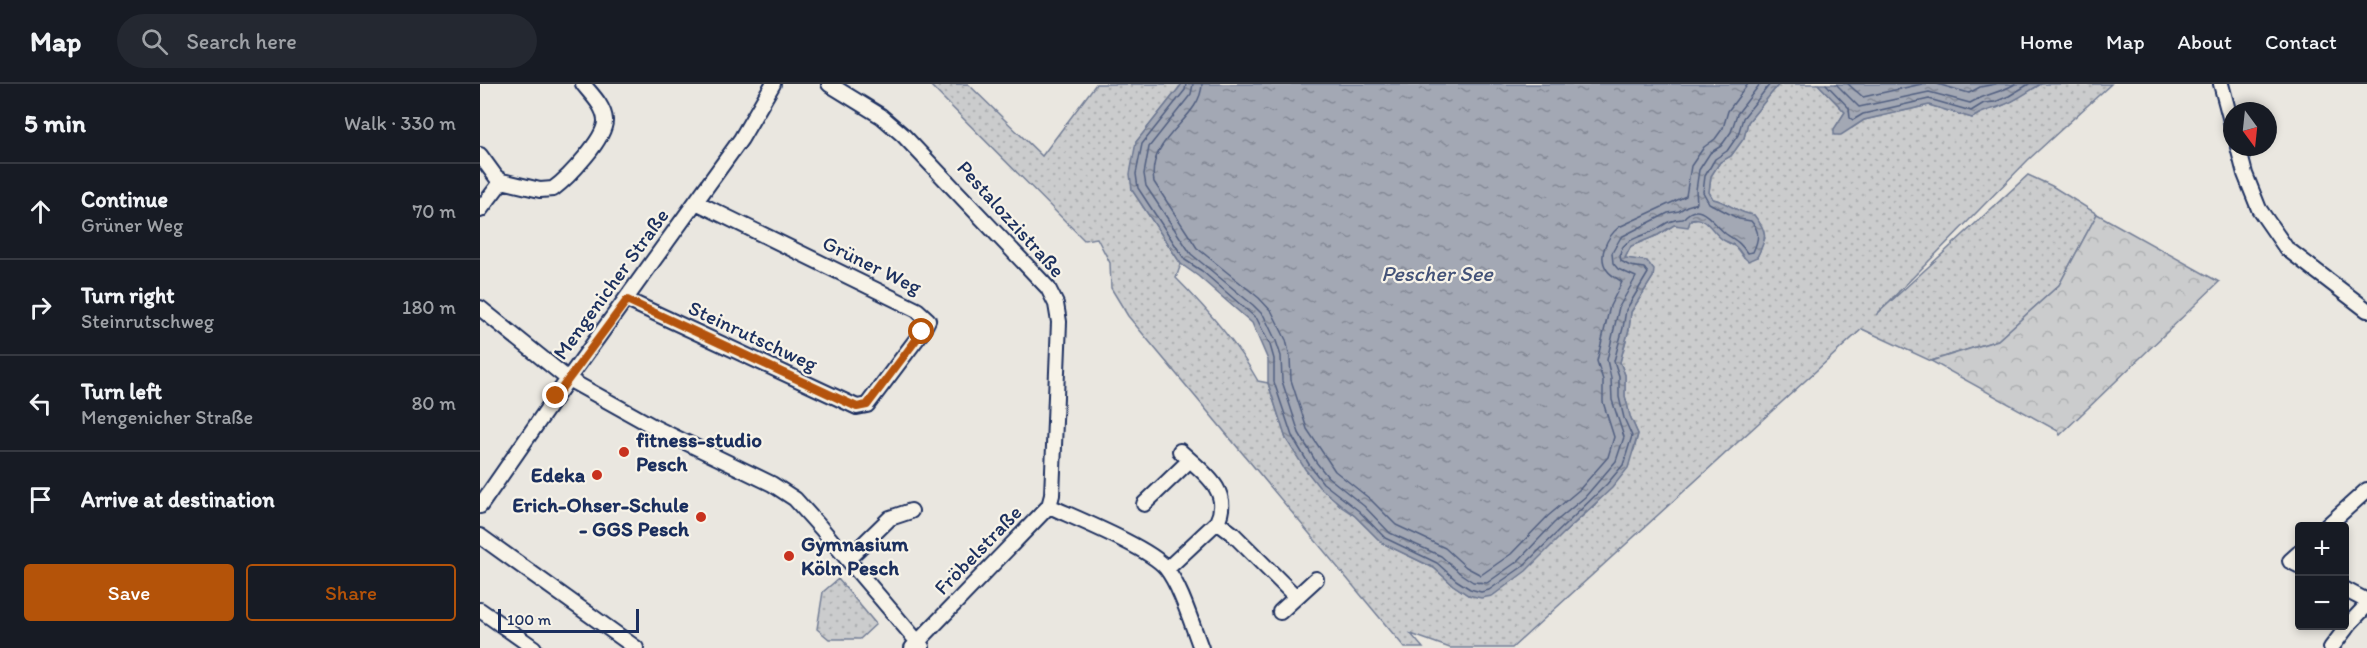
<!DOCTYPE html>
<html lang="en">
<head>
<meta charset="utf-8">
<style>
  :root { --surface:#171b24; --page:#242831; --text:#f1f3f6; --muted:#9ea1a6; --line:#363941; --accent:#b45309 }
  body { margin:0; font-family:Itim,sans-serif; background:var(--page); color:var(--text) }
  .controls { position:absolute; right:18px; bottom:18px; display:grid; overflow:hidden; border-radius:6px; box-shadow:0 3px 9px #0003 }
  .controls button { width:54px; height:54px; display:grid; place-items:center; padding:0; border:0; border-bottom:2px solid var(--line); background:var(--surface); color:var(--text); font:30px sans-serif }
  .compass { position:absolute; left:1743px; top:18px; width:54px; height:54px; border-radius:50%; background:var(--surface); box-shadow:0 3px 9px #0003; rotate:165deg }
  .scale { position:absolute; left:18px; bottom:15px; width:141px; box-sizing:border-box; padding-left:6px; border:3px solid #1b2f5e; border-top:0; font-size:16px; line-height:21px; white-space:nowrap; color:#1b2f5e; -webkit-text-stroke:4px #f7f3e8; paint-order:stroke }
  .stop { position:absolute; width:18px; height:18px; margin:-14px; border:4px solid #b45309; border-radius:50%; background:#fff }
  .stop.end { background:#b45309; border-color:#fff; box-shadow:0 2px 6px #0008 }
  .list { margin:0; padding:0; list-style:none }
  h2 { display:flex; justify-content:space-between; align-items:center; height:78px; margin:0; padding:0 24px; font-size:26px }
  h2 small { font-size:20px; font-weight:400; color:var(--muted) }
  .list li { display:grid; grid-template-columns:39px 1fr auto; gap:18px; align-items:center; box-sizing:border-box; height:96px; padding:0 24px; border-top:2px solid var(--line) }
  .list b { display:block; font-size:22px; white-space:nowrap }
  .list p { margin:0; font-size:20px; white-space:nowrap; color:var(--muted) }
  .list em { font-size:20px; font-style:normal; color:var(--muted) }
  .actions { display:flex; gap:12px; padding:18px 24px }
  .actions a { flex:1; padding:14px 0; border:2px solid var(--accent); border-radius:6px; text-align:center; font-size:21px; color:var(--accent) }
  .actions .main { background:var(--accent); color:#fff }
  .icon { flex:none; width:33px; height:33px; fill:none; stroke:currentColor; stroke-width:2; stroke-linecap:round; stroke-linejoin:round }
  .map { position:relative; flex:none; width:1887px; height:564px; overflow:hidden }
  header { display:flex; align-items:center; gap:36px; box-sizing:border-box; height:84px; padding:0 30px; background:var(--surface); border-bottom:2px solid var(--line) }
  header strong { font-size:28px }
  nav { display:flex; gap:33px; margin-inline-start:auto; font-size:21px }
  .search { width:420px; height:54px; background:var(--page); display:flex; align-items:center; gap:15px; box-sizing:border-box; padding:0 21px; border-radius:33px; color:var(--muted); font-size:22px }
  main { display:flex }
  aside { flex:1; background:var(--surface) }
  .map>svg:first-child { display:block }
</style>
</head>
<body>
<header>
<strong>Map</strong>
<div class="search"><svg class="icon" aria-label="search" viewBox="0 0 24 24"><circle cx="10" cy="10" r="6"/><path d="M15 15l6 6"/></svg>Search here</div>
<nav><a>Home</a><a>Map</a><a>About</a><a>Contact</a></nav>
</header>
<main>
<aside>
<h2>5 min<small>Walk · 330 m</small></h2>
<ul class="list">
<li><svg class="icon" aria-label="ahead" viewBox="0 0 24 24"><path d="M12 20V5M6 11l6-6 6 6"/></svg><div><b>Continue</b><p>Grüner Weg</p></div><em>70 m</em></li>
<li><svg class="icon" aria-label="right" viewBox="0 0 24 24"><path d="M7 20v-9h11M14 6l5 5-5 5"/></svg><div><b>Turn right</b><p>Steinrutschweg</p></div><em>180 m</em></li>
<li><svg class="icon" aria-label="left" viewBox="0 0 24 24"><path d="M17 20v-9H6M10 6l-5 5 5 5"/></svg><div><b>Turn left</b><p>Mengenicher Straße</p></div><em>80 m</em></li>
<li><svg class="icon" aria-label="arrive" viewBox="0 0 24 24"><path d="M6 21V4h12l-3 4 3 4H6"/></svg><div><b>Arrive at destination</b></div></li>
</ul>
<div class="actions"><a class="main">Save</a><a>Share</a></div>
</aside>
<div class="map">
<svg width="1887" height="564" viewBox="0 0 1887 564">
  <defs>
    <pattern id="grass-dots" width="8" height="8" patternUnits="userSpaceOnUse" patternTransform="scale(1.5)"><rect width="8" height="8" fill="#cbcccd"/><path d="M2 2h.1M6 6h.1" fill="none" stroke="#aeb0b2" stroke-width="1.8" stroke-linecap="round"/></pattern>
    <pattern id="forest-crowns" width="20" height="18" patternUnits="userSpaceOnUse" patternTransform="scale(1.5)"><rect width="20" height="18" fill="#cbcccd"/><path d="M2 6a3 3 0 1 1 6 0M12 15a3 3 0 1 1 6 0" fill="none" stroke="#aeb0b2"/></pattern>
    <pattern id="water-ripples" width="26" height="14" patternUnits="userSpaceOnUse" patternTransform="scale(1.5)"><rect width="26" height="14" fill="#a3a8b4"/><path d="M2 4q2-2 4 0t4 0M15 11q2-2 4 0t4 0" fill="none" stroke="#848996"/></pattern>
  </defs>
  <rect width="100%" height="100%" fill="#eae7e0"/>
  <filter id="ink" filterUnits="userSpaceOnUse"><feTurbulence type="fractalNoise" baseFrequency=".0167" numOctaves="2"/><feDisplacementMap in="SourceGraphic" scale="12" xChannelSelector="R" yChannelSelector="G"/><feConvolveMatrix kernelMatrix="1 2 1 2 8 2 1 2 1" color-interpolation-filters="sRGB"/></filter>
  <g filter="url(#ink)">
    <path fill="url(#grass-dots)" stroke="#737e96" stroke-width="1.5" d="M449,0H488L562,72L616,0H702L656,58L652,106L701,180L696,194C728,226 756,258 778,297L788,299L806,355L860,422L875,432L902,459L954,484L973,501L988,511L1084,449L1114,422L1154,366L1158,350L1150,332L1145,312V291L1140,278L1149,245L1151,228L1173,193L1167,178L1145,174L1151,162L1178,151L1194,141L1218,134L1226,137L1243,156L1256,163L1263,173H1277L1285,154L1274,131C1255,129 1249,118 1233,115L1229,108L1231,92L1240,78L1251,72L1264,54L1268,38L1299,0H1338L1365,28L1354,46L1372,44L1384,36L1449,21L1492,34L1507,25L1517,24L1532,17L1561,0H1631L1548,76L1396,231L1548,91L1572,102L1617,130L1579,201L1518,256L1451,277L1382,245L1032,564H970L931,550L943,564H925L648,232L631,204L630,179L617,154L604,156Z
      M358,495L396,540L380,555H349L337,545L343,508Z"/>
    <path fill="url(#forest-crowns)" stroke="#737e96" stroke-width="1.5" d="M1617,130L1739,198L1580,351L1578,347L1451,277L1518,256L1579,201Z"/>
    <path fill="url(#water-ripples)" stroke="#6d7892" stroke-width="1.5" d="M702,0H1299L1268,38L1264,54L1251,72L1240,78L1231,92L1229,108L1233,115C1249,118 1255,129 1274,131C1288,148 1287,154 1277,173L1268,177C1262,173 1261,167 1255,162C1252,159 1246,158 1242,155C1231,147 1227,132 1211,135L1208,143L1194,141L1178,151L1151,162L1145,174L1167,177L1174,186L1173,193L1151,228L1149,245L1140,278L1145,291V312L1150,332L1158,350L1148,384L1132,404L1084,449L1046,487L1012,512L1001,514L988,511L973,501L954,484L902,459L875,432L839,403L825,385L806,355L788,299V276L772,239L718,192L701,180L652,106L650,90L656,58Z
      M1338,0H1561C1547,8 1534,19 1518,23C1507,27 1503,27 1492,34L1449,21L1384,36L1361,51H1354V45L1365,28Z"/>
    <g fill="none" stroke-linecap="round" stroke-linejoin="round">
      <path stroke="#515f80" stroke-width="1.5" d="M706,0L705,6L662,60L656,90L658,104L705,176L722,187L777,235L790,261L794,275V298L812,352L830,382L843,399L879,427L905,454L957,479L976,496L990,505L1001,508L1009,506L1042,483L1127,400L1143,381L1152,352L1144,334L1139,313V292L1134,277L1143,244L1146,226L1168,189L1164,184L1150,182L1141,177C1135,155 1164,153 1177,145C1186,139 1192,135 1203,135C1220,114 1233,140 1246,150C1256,157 1260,158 1267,169L1273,168C1279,155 1280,147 1271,137L1259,135L1229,119L1223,108L1225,92L1235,75L1247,67L1258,51L1263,34L1290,0
        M713,0L711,10L669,63L664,90L666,102L711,170L773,221L784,232L796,257L801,272L802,297L819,349L836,378L848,393L884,422L910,449L961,472L981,490L993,498L1007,499L1038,477L1074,439L1105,413L1136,377L1144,353L1132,316L1131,294L1127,276L1139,223L1156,193L1138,185L1133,179L1132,169L1141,153L1188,129L1199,127L1207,122L1217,119L1216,106L1219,86L1230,69L1241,62L1251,48L1257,30L1280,0
        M722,0C721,36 666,53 674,98L717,164L779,214L792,228L806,256L810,273L811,296L827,345L855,387L890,415L916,441L965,464L986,483L1001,491L1031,470L1068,432L1099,406L1128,373L1134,353L1123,318V296L1117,277L1130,222L1142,198C1137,194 1131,192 1127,186C1117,172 1127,153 1139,143L1206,112L1211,82L1224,63L1235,55L1243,44L1248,27L1268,0
        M1346,0L1369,24L1370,34L1373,36L1383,30L1449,15L1491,27L1504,19L1515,18L1529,12L1549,0
        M1356,0L1379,23L1449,8L1490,19C1505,10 1520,9 1535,0
        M1368,0L1383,13L1442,0
        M1457,0L1489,9L1500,3L1516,0"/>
      <g stroke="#1b2f5e" stroke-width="18">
        <path id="minor" d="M349,0L401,32L423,51L568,204L576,220L579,238L572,411L569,422L432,564
          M1741,0L1752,41
          M1758,63L1765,90L1779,125L1806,164L1887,226
          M0,71L16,93L22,97
          M0,126L22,97L60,106L73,105C88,94 126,54 125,36C124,22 111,10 103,0
          M147,216L377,323L387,321L442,248L448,236L437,226L216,118
          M0,224L88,295L176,344L292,400L315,415L341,444L442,563
          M664,420L710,376
          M0,422L88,295L261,55L293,0
          M569,422C595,434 670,464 686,484C701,503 712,541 721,564
          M737,438L753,450L816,513
          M1847,442L1887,406
          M0,452L156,564
          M1820,468L1810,477L1820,482
          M368,475L410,434L431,427
          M687,485L737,438C753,406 721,387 700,367
          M1864,505L1887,517
          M0,526L54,564
          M800,528L836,495
          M1851,564L1870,539L1887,521"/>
      </g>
      <use href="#minor" stroke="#f7f3e8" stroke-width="14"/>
    </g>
  </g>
  <g fill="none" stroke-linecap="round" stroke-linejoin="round" filter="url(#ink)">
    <path stroke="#b45309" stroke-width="8" d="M76,312L147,216L377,323L387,321L442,248"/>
  </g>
  <g fill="#c8321e" stroke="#f7f3e8" stroke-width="2">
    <circle cx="144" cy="368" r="6"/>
    <circle cx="117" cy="391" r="6"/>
    <circle cx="221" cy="433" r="6"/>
    <circle cx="309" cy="472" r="6"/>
  </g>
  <g text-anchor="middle" stroke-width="4.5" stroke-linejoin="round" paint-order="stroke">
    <g font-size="21" fill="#1b2f5e" stroke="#f7f3e8">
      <text transform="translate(531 135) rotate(48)" y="7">Pestalozzistraße</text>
      <text transform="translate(392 181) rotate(26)" y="7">Grüner Weg</text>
      <text transform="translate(131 200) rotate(-54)" y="7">Mengenicher Straße</text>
      <text transform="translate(273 252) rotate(25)" y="7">Steinrutschweg</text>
      <text transform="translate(498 466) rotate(-46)" y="7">Fröbelstraße</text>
    </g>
    <g font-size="21" font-weight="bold" fill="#1b2f5e" stroke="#f7f3e8" text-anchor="start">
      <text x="156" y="363">fitness-studio<tspan x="156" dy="24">Pesch</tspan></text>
      <text x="105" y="398" text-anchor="end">Edeka</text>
      <text x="209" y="428" text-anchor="end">Erich-Ohser-Schule<tspan x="209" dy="24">- GGS Pesch</tspan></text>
      <text x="321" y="467">Gymnasium<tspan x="321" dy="24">Köln Pesch</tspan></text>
    </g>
    <g font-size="22" font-style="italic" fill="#445378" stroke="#f7f3e8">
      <text x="957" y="197">Pescher See</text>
    </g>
  </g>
</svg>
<div class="controls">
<button>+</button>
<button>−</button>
</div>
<svg class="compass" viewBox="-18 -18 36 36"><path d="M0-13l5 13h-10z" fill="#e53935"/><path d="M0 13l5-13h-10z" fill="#9ea1a6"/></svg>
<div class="scale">100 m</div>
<div class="stop" style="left:442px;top:248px"></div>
<div class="stop end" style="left:76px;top:312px"></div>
</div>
</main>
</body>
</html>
